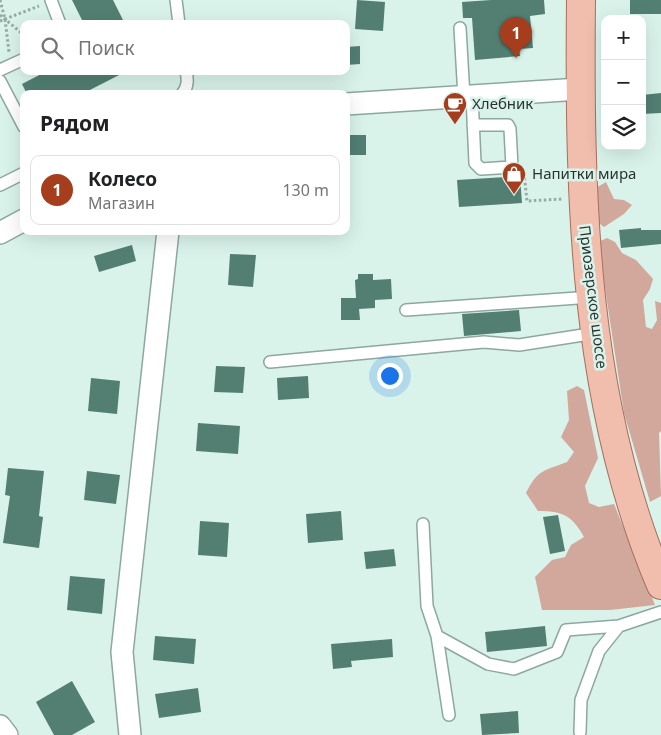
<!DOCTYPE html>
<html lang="ru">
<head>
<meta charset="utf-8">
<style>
  :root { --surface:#fff; --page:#f2f2f2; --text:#202124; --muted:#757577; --line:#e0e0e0; --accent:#a63e1d }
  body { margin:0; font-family:"Noto Sans",sans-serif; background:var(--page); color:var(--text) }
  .controls { position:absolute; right:15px; top:15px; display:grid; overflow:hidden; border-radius:10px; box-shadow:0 5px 20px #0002 }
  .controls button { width:45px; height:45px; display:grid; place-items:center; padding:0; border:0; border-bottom:1px solid var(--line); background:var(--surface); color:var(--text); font:25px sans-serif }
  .you { position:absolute; left:389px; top:375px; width:18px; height:18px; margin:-12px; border:4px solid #fff; border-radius:50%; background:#1a73e8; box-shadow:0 0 0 8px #1a73e833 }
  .badge { display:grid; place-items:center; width:32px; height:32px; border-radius:50%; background:var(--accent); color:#fff; font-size:16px; font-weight:700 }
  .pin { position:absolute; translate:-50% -41px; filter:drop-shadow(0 1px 2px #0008) }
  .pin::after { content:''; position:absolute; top:26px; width:18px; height:15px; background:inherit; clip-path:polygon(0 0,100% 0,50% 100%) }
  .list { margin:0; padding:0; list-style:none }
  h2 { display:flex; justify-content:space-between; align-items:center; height:65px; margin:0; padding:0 20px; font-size:21px }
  h2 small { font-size:16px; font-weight:400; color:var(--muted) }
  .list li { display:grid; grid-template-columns:32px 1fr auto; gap:15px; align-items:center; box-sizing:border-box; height:70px; margin:0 10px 10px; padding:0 10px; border:1px solid var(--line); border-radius:10px }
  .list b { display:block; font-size:19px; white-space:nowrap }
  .list p { margin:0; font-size:16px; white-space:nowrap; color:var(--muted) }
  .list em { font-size:16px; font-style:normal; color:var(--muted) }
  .icon { flex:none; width:28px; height:28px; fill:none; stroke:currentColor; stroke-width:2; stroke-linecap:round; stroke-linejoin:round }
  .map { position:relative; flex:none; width:661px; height:735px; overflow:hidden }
  .search { position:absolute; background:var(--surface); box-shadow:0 5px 20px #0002; left:20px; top:20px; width:330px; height:55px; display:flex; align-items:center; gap:12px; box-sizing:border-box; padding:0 18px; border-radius:10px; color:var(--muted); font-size:19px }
  .panel { position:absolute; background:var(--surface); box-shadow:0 5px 20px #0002; left:20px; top:90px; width:330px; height:145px; border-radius:10px }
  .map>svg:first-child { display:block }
</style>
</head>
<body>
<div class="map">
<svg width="661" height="735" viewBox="0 0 661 735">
  <rect width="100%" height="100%" fill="#d9f3eb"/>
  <path fill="#d1a89b" d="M606,182L614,199L624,200L632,205L624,214L604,227L595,220L594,189Z
    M607,238L615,242L622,253L636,260L653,279L650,289L643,300L646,327L652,329L657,320L655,301L661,303V431L659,433L661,496L650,502L624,413L598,242Z
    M577,386L584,390L598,458L585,486L589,503L599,507L614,504L655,605L610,610H542L535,577L552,560L565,557L571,545L584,537C572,515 562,511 538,511L526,493C538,469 544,471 567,462L574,452L561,437L569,420L567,391Z"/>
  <path fill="#537f73" d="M72,0H113L125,24H84Z
    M357,0L385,2L383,31L355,29Z
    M491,0H544L545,14L530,16L533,48L519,49L520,56L475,60L472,18H463L462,2Z
    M630,0H661V14H630Z
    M360,46V64L346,65V47Z
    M47,71H127L82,94H27L22,84Z
    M661,93V113L642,114V95Z
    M346,135H366V155H346Z
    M520,176L522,203L459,207L457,180Z
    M641,228V230H661V244L621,248L619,230Z
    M132,245L136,261L99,272L94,256Z
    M230,254L256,255L253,287L228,285Z
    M358,274H373V280L391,279L392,299L375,300V308L359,309L360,320H341V298H356L355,280L358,279Z
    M519,310L521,331L464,336L462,314Z
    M216,366L245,367L243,393L214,392Z
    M308,376L309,398L278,400L277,378Z
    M91,378L120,381L117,414L88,411Z
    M198,423L240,426L238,454L196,451Z
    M8,468L44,471L39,516L43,517L39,548L3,543L10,496L5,495Z
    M87,471L120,475L116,504L84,500Z
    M341,511L343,540L308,543L306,514Z
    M558,515L565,551L550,554L543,517Z
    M200,521L229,523L227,557L198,555Z
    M394,549L396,566L366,569L364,552Z
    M70,576L105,579L102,614L67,610Z
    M545,626L547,646L487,652L485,632Z
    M155,636L196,639L194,664L153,660Z
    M392,639L393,657L351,661L352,667L333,669L331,644Z
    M72,681L95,722L72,735H54L36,702Z
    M198,688L201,712L159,718L155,694Z
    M518,711L519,733L482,735L480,714Z"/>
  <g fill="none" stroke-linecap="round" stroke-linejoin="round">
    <g stroke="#8ea7a0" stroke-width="14">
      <path id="lane" d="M51,0L60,24
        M176,0L179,24
        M460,28L464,97
        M0,70L24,59
        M0,81L24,127
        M182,94C188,87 188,80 186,71
        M472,96L475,163L481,169L512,167L510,129L508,125H473
        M0,185L24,173
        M406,310L592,297
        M270,362L484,342L519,345L596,333
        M423,524L427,606L437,636L449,715
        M437,636L488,664L514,669L557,652L566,630L619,626
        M580,732L581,700L599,651L619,626L661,612"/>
    </g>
    <g stroke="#8ea7a0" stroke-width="24">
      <path id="street" d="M346,104L580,89
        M0,233L24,220
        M0,726L7,735
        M130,735L122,652L168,231"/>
    </g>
    <g stroke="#a4705e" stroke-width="30">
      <path id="primary" d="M581,0C579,196 583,402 661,585"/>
    </g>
    <path stroke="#96aaa4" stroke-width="3" stroke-dasharray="2.5 2.5" stroke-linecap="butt" d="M0,0L5,19L9,52
      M0,15L24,35
      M0,21L39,6
      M524,173L527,201L562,199"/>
    <use href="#lane" stroke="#fff" stroke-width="11"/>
    <use href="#street" stroke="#fff" stroke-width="21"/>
    <use href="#primary" stroke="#f1bdad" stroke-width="28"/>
  </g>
  <defs>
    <g id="cafe-pin" transform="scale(1.25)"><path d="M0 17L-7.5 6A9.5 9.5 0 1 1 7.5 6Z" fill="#a63e1d" stroke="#d9f3eb"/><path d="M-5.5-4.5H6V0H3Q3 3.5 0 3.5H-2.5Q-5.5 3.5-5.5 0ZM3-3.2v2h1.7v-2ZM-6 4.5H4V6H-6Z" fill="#fff"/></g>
    <g id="shop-pin" transform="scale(1.25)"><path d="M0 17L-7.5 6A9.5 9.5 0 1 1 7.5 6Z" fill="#a63e1d" stroke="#d9f3eb"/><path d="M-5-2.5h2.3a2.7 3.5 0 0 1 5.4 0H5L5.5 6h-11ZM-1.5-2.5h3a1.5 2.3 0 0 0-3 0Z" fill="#fff"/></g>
  </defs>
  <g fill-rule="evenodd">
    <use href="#cafe-pin" x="455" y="104"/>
    <use href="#shop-pin" x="514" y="174"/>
  </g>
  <g text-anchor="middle" stroke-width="5" stroke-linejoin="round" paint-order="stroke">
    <g font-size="15" fill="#293330" stroke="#d9f3eb" text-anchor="start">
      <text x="472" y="109">Хлебник</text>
      <text x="532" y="179">Напитки мира</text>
    </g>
    <g font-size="15" fill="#293330" stroke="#d9f3eb">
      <text transform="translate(593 297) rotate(83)" y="5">Приозерское шоссе</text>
    </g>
  </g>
</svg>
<div class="controls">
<button>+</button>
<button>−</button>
<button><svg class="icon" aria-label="layers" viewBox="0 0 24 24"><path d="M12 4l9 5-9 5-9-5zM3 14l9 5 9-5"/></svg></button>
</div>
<div class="you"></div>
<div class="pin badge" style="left:516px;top:58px">1</div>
<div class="search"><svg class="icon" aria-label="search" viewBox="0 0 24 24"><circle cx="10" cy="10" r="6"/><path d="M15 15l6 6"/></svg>Поиск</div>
<section class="panel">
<h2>Рядом<small></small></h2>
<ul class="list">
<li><span class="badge">1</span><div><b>Колесо</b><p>Магазин</p></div><em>130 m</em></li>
</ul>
</section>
</div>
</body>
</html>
